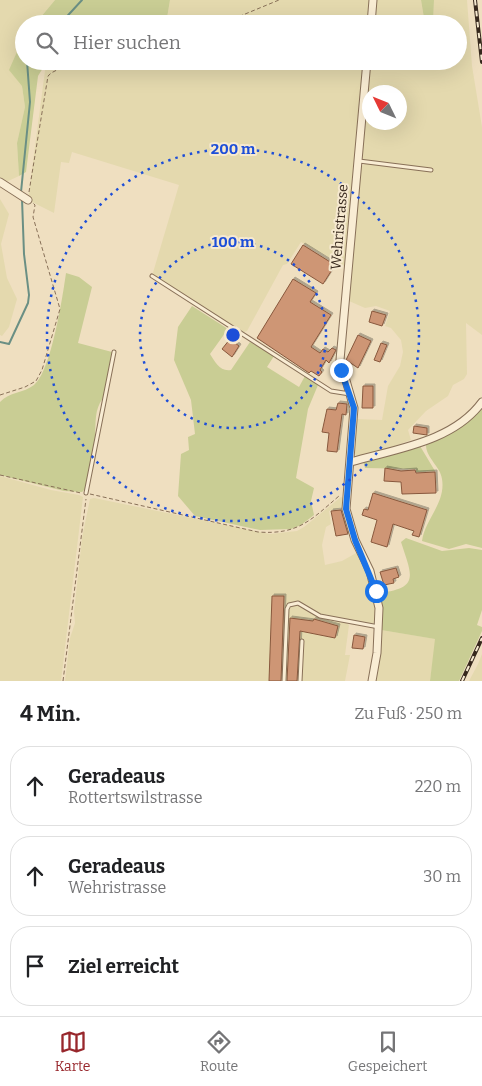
<!DOCTYPE html>
<html lang="de">
<head>
<meta charset="utf-8">
<style>
  :root { --surface:#fff; --page:#f6f6f6; --text:#202124; --muted:#757577; --line:#e0e0e0; --accent:#98272c }
  body { margin:0; font-family:Bitter,serif; background:var(--page); color:var(--text) }
  .compass { position:absolute; left:362px; top:85px; width:45px; height:45px; border-radius:50%; background:var(--surface); box-shadow:0 5px 20px #0002; rotate:313deg }
  .stop { position:absolute; width:15px; height:15px; margin:-11px; border:4px solid #1a73e8; border-radius:50%; background:#fff }
  .stop.end { background:#1a73e8; border-color:#fff; box-shadow:0 1px 5px #0008 }
  .list { margin:0; padding:0; list-style:none }
  h2 { display:flex; justify-content:space-between; align-items:center; height:65px; margin:0; padding:0 20px; font-size:21px }
  h2 small { font-size:16px; font-weight:400; color:var(--muted) }
  .list li { display:grid; grid-template-columns:32px 1fr auto; gap:15px; align-items:center; box-sizing:border-box; height:80px; margin:0 10px 10px; padding:0 10px; border:1px solid var(--line); border-radius:20px }
  .list b { display:block; font-size:19px; white-space:nowrap }
  .list p { margin:0; font-size:16px; white-space:nowrap; color:var(--muted) }
  .list em { font-size:16px; font-style:normal; color:var(--muted) }
  .icon { flex:none; width:28px; height:28px; fill:none; stroke:currentColor; stroke-width:2; stroke-linecap:round; stroke-linejoin:round }
  .map { position:relative; flex:none; width:482px; height:681px; overflow:hidden }
  .search { position:absolute; background:var(--surface); box-shadow:0 5px 20px #0002; left:15px; right:15px; top:15px; height:55px; display:flex; align-items:center; gap:12px; box-sizing:border-box; padding:0 18px; border-radius:28px; color:var(--muted); font-size:19px }
  .sheet { height:335px; background:var(--surface) }
  nav { display:flex; justify-content:space-around; align-items:center; box-sizing:border-box; height:70px; border-top:1px solid var(--line); background:var(--surface); font-size:14px; color:var(--muted) }
  nav a { display:grid; justify-items:center; gap:2px }
  nav .on { color:var(--accent) }
  .map>svg:first-child { display:block }
</style>
</head>
<body>
<div class="map">
<svg width="482" height="681" viewBox="0 0 482 681">
  <defs>
    <filter id="shadow"><feDropShadow dx="2" dy="-2" stdDeviation="0" flood-color="#0004"/></filter>
  </defs>
  <rect width="100%" height="100%" fill="#efdfc0"/>
  <path fill="#e4d9ae" fill-rule="evenodd" d="M0,0H55L35,24H24L22,86L25,107L17,143L19,176L4,183L0,180Z
    M170,0H372L371,24H166Z
    M376,0H421L425,24H374Z
    M434,0H467L472,66L482,127V335L466,323L467,374L464,379L453,385L448,396L426,411L408,430L411,440L364,457H357L353,452L356,419L382,420L388,386L400,366L403,352L401,340L391,328L385,326L390,311L376,306L365,308L349,301L347,297L361,167L365,164L362,157L370,61H458V24H433ZM370,92H400V122H370Z
    M50,61H367L346,267L301,242L287,264L283,265L247,331L244,332L152,276L179,185L72,152L69,163L61,162L54,213L28,200L46,63Z
    M0,199L9,214L1,244L7,278L17,299L9,327L2,336L0,335Z
    M0,476L51,490L79,495L83,497L61,681H0Z
    M341,497L343,498V507L329,511L331,524L326,527L322,545L325,565L342,561L358,552L375,594L377,621L372,624L341,620L349,625L345,655H350L345,681H65L70,638L75,623L74,612L82,538L90,499L94,498L270,534L297,531L304,527Z
    M381,630L436,639L430,681H374Z
    M482,654V681H469L478,664Z"/>
  <path fill="#c9cd94" d="M55,0H170L166,24H35Z
    M421,0H434L433,24H425Z
    M24,36V61H50L46,63L38,76L26,172L19,176L17,143L25,107L22,86L9,70Z
    M66,273L79,277L92,287L78,343L112,352L103,398C94,410 96,423 95,436C94,453 90,470 87,487L82,492L64,491L0,475V402C9,392 24,393 34,385C51,372 63,295 66,273Z
    M192,306L228,329L210,354C215,362 220,372 231,370L250,342L274,356L267,367L299,387L305,376L318,385L308,409L296,478L314,488L311,501L314,515L301,525L291,529L260,530L195,516L178,496L181,454L189,450L188,437L195,434L191,400L174,360L178,327Z
    M482,406V548L466,544L449,549L422,541C425,519 446,503 442,479C441,467 426,458 426,445Z
    M420,446L435,471L416,472V469L365,468L363,461Z
    M406,538L442,551L469,548L482,550V610L477,625L482,627V631L459,681H430L435,639L381,630L379,593C420,588 412,576 401,542Z"/>
  <g fill="none" stroke-linecap="round" stroke-linejoin="round">
    <path stroke="#6a8f84" stroke-width="2" d="M60,24L82,0
      M21,192L30,102L27,61
      M0,342L9,344L28,303L29,295L24,254L22,199"/>
  </g>
  <path fill="#ce9675" stroke="#88583d" filter="url(#shadow)" d="M303,245L335,265L323,284L291,264Z
    M293,279L316,293L310,302L331,315L311,347L320,353L323,349L328,352L332,348L336,350L329,363L326,360L320,370L322,372L319,376L311,371L309,373L257,338Z
    M372,311L386,315L382,326L369,322Z
    M358,335L371,341L358,368L346,360Z
    M230,339L239,346L232,357L222,349Z
    M381,343L387,345L380,362L374,360Z
    M363,386H373V408H362Z
    M338,403L347,404L346,415L342,414L337,452L327,451L329,433L322,432L327,409L336,410Z
    M414,426L427,428V435L413,433Z
    M385,468L401,471L415,470L416,473L435,472L436,493L402,494L401,482L384,481Z
    M373,493L427,510L419,537L412,535L414,531L393,524L387,547L371,542L377,520L362,515L364,509L368,510Z
    M341,510L348,534L336,536L331,511Z
    M396,568L399,577L393,579L394,583L384,585L380,572Z
    M272,596H284L281,681H269Z
    M290,618L313,621L314,619L338,626L335,638L300,631L297,681H287Z
    M354,635L365,637L363,649L352,648Z"/>
  <g fill="none" stroke-linecap="round" stroke-linejoin="round">
    <g stroke="#887058" stroke-width="5">
      <path id="service" d="M359,161L431,170
        M152,276L331,391L350,394
        M86,493L114,352
        M284,681L287,609L289,605L298,603L320,616L379,627
        M300,681L302,641"/>
    </g>
    <g stroke="#887058" stroke-width="9">
      <path id="minor" d="M371,24L373,0
        M367,61L340,360L354,408L346,509L355,540L370,571L379,608L377,653L372,681
        M0,182L28,200
        M351,462C395,449 453,442 482,402"/>
    </g>
    <path stroke="#887058" stroke-width="1" stroke-dasharray="4 2.5" stroke-linecap="butt" d="M221,24L279,0
      M29,192L48,76C62,60 107,69 128,69C139,69 152,65 163,61
      M0,395L25,387L36,381L42,370L60,309L33,217L35,205L33,203
      M0,475L81,493
      M90,494L258,532C298,535 311,520 339,496
      M63,681L86,499"/>
    <use href="#service" stroke="#f9edd4" stroke-width="3"/>
    <use href="#minor" stroke="#f9edd4" stroke-width="7"/>
    <g stroke="#37281d" stroke-width="4">
      <path id="rail" d="M475,0L482,62
        M462,681L482,638"/>
    </g>
    <use href="#rail" stroke="#f6e9d0" stroke-width="2" stroke-dasharray="5.5" stroke-linecap="butt"/>
  </g>
  <g fill="none" stroke-linecap="round" stroke-linejoin="round">
    <path stroke="#1a73e8" stroke-width="6" d="M341,370L354,408L346,509L355,540L376,591"/>
  </g>
  <g fill="none" stroke="#1d4ed8" stroke-width="2.5" stroke-dasharray="2.5 5">
    <circle cx="233" cy="335" r="93"/>
    <circle cx="233" cy="335" r="186"/>
  </g>
  <g text-anchor="middle" stroke-width="4" stroke-linejoin="round" paint-order="stroke">
    <g font-size="14" fill="#37281d" stroke="#f6e9d0">
      <text transform="translate(339 227) rotate(-85)" y="5">Wehristrasse</text>
    </g>
  </g>
  <circle cx="233" cy="335" r="8" fill="#1d4ed8" stroke="#f6e9d0" stroke-width="2.5"/>
  <g font-size="15" text-anchor="middle" font-weight="bold" fill="#1d4ed8" stroke="#f6e9d0" stroke-width="4" stroke-linejoin="round" paint-order="stroke">
    <text x="233" y="154">200 m</text>
    <text x="233" y="247">100 m</text>
  </g>
</svg>
<svg class="compass" viewBox="-18 -18 36 36"><path d="M0-13l5 13h-10z" fill="#e53935"/><path d="M0 13l5-13h-10z" fill="#757577"/></svg>
<div class="stop" style="left:376px;top:591px"></div>
<div class="stop end" style="left:341px;top:370px"></div>
<div class="search"><svg class="icon" aria-label="search" viewBox="0 0 24 24"><circle cx="10" cy="10" r="6"/><path d="M15 15l6 6"/></svg>Hier suchen</div>
</div>
<section class="sheet">
<h2>4 Min.<small>Zu Fuß · 250 m</small></h2>
<ul class="list">
<li><svg class="icon" aria-label="ahead" viewBox="0 0 24 24"><path d="M12 20V5M6 11l6-6 6 6"/></svg><div><b>Geradeaus</b><p>Rottertswilstrasse</p></div><em>220 m</em></li>
<li><svg class="icon" aria-label="ahead" viewBox="0 0 24 24"><path d="M12 20V5M6 11l6-6 6 6"/></svg><div><b>Geradeaus</b><p>Wehristrasse</p></div><em>30 m</em></li>
<li><svg class="icon" aria-label="arrive" viewBox="0 0 24 24"><path d="M6 21V4h12l-3 4 3 4H6"/></svg><div><b>Ziel erreicht</b></div></li>
</ul>
</section>
<nav>
<a class="on"><svg class="icon" aria-label="map" viewBox="0 0 24 24"><path d="M3 6l6-2 6 2 6-2v14l-6 2-6-2-6 2zM9 4v14M15 6v14"/></svg>Karte</a>
<a><svg class="icon" aria-label="directions" viewBox="0 0 24 24"><path d="M12 3l9 9-9 9-9-9zM9 14v-3h6M13 9l2 2-2 2"/></svg>Route</a>
<a><svg class="icon" aria-label="saved" viewBox="0 0 24 24"><path d="M7 4h10v16l-5-4-5 4z"/></svg>Gespeichert</a>
</nav>
</body>
</html>
